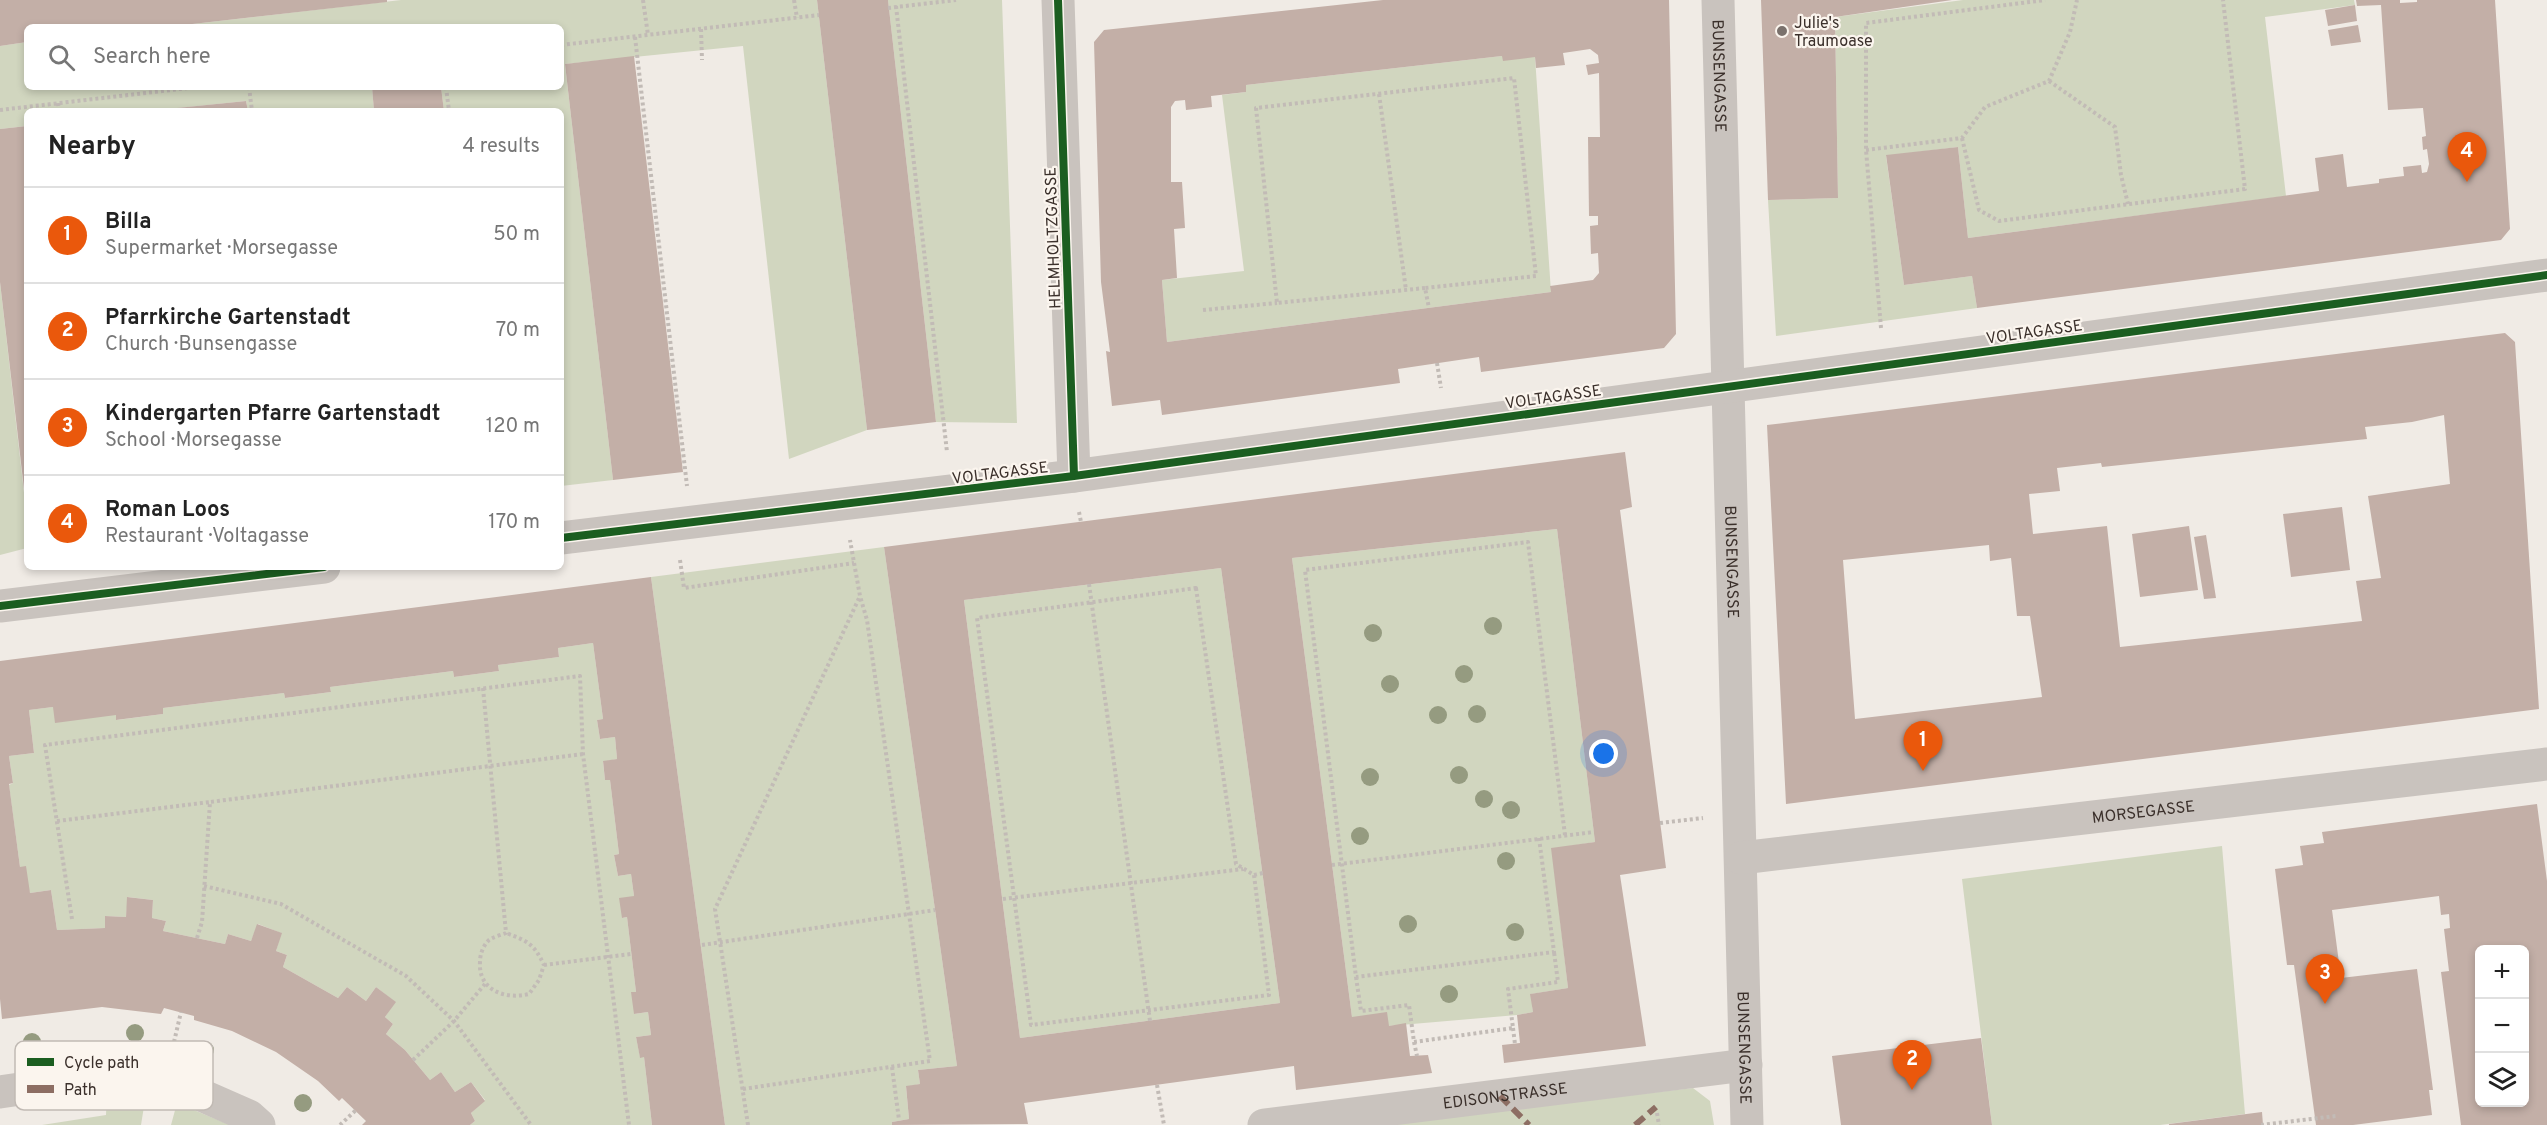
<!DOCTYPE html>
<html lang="en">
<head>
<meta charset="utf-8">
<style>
  :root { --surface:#fff; --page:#f2f2f2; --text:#222; --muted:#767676; --line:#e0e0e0; --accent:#ea580c }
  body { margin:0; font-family:Overpass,sans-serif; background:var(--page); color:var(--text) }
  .controls { position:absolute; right:18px; bottom:18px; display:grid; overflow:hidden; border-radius:9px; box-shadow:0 3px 9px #0003 }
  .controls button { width:54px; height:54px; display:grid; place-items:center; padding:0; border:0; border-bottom:2px solid var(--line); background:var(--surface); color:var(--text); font:30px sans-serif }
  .you { position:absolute; left:1604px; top:754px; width:21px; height:21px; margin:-15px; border:4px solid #fff; border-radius:50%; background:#1a73e8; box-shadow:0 0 0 9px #1a73e833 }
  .badge { display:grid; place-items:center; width:39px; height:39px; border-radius:50%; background:var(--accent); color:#fff; font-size:20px; font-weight:700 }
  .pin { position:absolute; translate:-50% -50px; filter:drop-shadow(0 2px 3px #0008) }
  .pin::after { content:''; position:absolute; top:32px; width:21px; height:18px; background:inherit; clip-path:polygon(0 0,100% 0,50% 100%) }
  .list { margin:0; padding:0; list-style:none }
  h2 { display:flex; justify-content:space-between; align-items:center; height:78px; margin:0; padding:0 24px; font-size:26px }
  h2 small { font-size:20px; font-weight:400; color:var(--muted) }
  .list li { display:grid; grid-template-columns:39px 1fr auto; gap:18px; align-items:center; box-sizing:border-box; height:96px; padding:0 24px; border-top:2px solid var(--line) }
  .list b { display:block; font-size:22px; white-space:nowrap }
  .list p { margin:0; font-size:20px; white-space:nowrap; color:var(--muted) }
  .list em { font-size:20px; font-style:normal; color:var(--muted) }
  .icon { flex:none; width:33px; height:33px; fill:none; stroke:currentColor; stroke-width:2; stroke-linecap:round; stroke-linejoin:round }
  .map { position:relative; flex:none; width:2547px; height:1125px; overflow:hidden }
  .search { position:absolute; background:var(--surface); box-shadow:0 3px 9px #0003; left:24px; top:24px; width:540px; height:66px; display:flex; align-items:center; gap:15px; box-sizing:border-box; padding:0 21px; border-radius:9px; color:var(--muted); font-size:22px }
  .panel { position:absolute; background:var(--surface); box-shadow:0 3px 9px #0003; left:24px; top:108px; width:540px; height:462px; border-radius:9px }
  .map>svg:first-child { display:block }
</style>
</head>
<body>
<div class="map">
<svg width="2547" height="1125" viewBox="0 0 2547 1125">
  <rect width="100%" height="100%" fill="#f0ebe5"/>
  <path fill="#d1d6bf" d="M401,0H817L867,430L789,459L743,46L565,64L613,480L561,486V111H444L441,87H561V27H166Z
    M888,0H1002L1017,423L936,422Z
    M1963,0H2354L2355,5L2265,17L2286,196L1968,238L1958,147L1886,156L1904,285L1972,276L1977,308L1776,336L1768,200L1838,198L1835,17Z
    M27,42V87H372L374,111H248L246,101L178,108V111H27V126L0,129V46Z
    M1502,56L1535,57L1551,292L1167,342L1162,280L1244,271L1222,95L1246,92V85Z
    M0,282L27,519V548L0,555Z
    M1557,529L1595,842L1552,849L1568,988L1531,994L1533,1012L1517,1015L1389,1026L1352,1017L1292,558Z
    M884,547L957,1066L918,1070L920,1084L906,1087L909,1119L892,1122V1125H725L651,577Z
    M1221,568L1280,1003L1020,1038L964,600Z
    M593,643L603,719L597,720L600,739L615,737L617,759L603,762L605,780H610L619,854L614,855L618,876L631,874L634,896L622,918L627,917L636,992L634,1014L648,1012L651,1035L636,1037L640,1057H644L652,1125H470L475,1121L471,1113L485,1100L471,1082L455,1092L441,1072L430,1080L405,1050L386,1034L393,1024L385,1017L395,1002L376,987L366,1001L347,987L338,998L283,967L287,955L276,951L281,933L258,924L251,941L228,934L225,944L163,931L166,921L152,918L153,900L128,897L126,917L105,916V928L57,930L51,890L30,893L20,867L9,785L13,783L9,756L34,753L29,710L53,707L116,715L117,720L163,714V708L284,693L285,698L331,692L330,687L453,671L454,677L499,671L498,665L559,657L558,648Z
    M2222,846L2245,1114L2160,1125H1992L1962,879Z
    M1693,1088L1710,1101L1714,1125H1368Z
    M107,1092L146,1094L141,1125H42L106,1115Z
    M177,1103L230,1125H171Z"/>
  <path fill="#c3afa7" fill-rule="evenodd" d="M0,0H387V2L166,27H27V42L0,46Z
    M817,0H888L936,422L867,430Z
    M1383,0H1669L1676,334L1664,348L1481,372L1479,357L1398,369L1400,383L1162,415L1160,400L1112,406L1106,351L1110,352L1101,282L1094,42L1104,30ZM1590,49L1598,55L1599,63L1586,65L1588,75L1599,73L1600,137H1588L1589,216H1598V225L1590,226L1591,254L1598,253L1599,273L1593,280L1550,286L1551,292L1167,342L1162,280L1177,278L1174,229L1185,228L1182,182H1171V107L1175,101L1185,100L1186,110L1212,107L1211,96L1246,92V85L1502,56L1503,61L1535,57L1536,68L1565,65L1563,53Z
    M1761,0H1952L1835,17L1838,198L1768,200Z
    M2356,0H2400V3L2417,2V0H2495L2510,229L2501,240L1977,308L1972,276L1904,285L1886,155L1958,147L1968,238L2319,191L2315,158L2343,154L2347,187L2379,183V179L2404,176L2403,167L2421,165L2422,173L2427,172L2429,164L2427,149L2423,150L2422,137L2426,136L2423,108L2388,110L2381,5L2357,6Z
    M2355,5L2357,21L2328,26L2325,10Z
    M2358,25L2361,42L2331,46L2328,30Z
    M634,56L683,472L613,480L565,64Z
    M372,87H441L444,111H374Z
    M246,101L248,111H178L177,108Z
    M27,126V506H26L0,282V129Z
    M2505,333L2515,342L2539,709L1786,804L1767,425ZM2444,415L2450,484L2368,496L2381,578L2356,581L2362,621L2120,647L2107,526L2033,534L2029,494L2060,491L2057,468L2101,463L2102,467L2367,439L2365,427L2412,422ZM1989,545L1990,561L2011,558L2017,616H2030L2042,697L1855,719L1843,560Z
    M1625,452L1632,507L1620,510L1666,868L1620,875L1646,1046L1504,1063L1502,1045L1520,1043L1517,1015L1533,1012L1530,994L1568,988L1551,848L1595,842L1557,529L1292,558L1352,1017L1387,1012L1389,1026L1406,1023L1410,1056L1428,1055L1432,1073L1296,1090L1294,1066L1024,1103L1028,1124L892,1125V1122L909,1119L906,1086L920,1084L918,1070L957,1066L884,547ZM1221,568L1280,1003L1020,1038L964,600Z
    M2342,507L2350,570L2291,577L2283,514Z
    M2189,526L2198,590L2140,597L2132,534Z
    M2206,535L2216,598L2204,599L2194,537Z
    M651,577L725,1125H652L644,1057L640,1058L636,1037L651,1035L648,1012L634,1014L631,992H636L627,917L622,918L619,898L634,896L631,874L618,876L614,855L619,854L610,780H605L603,761L617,759L615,737L600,739L597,720L603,719L593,643L558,648L559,657L498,665L499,671L454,677L453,671L330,687L331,692L285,698L284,693L163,708V714L116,720V715L55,723L53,707L29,710L34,753L9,756L13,783L9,784L20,867L26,866L30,893L51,890L57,930L105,928V916L126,917L127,897L153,900L152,918L166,921L163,931L225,944L228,934L251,941L257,924L282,933L276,951L287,955L283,967L338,998L347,987L366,1001L376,987L396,1002L385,1017L393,1024L386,1034L405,1050L430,1080L441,1072L455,1092L471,1082L485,1101L471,1113L475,1121L470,1125H362L366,1121L342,1098L339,1101L318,1081L276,1052L232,1031L194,1020V1016L164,1008L161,1014L102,1007L2,1019L0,999V661Z
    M2537,804L2547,881V1125H2461L2441,972L2449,971L2444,929L2450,928L2449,914L2441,915L2439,896L2332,910L2341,978L2417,969L2433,1090H2429L2432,1115L2353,1125H2316L2294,965H2287L2275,869L2303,865L2300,846L2324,843L2322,832ZM2480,950H2524V1102H2480Z
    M1981,1038L1992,1125H1841L1832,1056Z
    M2262,1112L2263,1125H2169V1124Z"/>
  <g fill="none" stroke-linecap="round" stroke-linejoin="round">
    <path stroke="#c2bbb6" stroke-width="4" stroke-dasharray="3 3" stroke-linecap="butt" d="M643,0L648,35
      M794,0L797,18
      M896,6L947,452
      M888,8L956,0
      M701,29L702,60
      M635,37L687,486
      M561,45L819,15
      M2049,81L2115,127L2121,175L2128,204
      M249,87L252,111
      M446,87L449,111
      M1379,94L1406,290
      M58,103L59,111
      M0,110L197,87
      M1962,138L1979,210L1999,221L2245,189L2223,0
      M1866,150L1962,138L1985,107L2049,81L2070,32L2077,0
      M1425,288L1277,303L1256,108L1514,78L1536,276L1425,288L1429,308
      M1203,310L1277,303
      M1881,328L1866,150V23L2045,0
      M1437,363L1441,388
      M1079,512L1081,522
      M680,560L684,588L854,563
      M1089,584L1150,1021
      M1196,588L1236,864L1254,875L1269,995L1031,1025L977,618Z
      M483,688L506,933C501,935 493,937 489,940C483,946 480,954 480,962C478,990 505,1000 529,994L539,980L544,965C534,944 528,941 506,933
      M57,821L210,802
      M1660,823L1703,818
      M1539,838L1554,952L1356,977L1305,570L1528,542L1565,835
      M1332,865L1594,832
      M1254,875L1263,873
      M204,886L281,904L406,976L454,1021L531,1125
      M1003,899L1243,869
      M72,919L45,745L580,676L583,754L629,1125
      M197,938L202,922L210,802L583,754
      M702,945L935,910
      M544,965L631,954
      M1356,977L1361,1011L1409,1005L1414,1042L1513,1028L1508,989L1558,982L1554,952
      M1513,1028L1515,1044
      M174,1042L181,1012
      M1414,1042L1417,1056
      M413,1060L454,1021L485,984
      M892,1067L899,1120
      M1157,1085L1164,1125
      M743,1089L930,1061L867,620L860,596
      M1657,1113L1659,1125
      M340,1125L356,1110
      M748,1125L715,909L860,596L850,540
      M2261,1125L2336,1116"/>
    <g stroke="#c9c3be" stroke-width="33">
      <path d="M1058,0L1074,476"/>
      <path id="s1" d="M1718,0L1747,1125"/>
      <path d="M561,538L1074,476L2547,275"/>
      <path d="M0,606L324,567"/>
      <path id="s2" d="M1741,858L2547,764"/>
      <path d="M0,1092L109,1076L167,1080L249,1116L259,1125"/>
      <path id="s3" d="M1264,1125L1746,1065"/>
    </g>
    <path stroke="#8d6e63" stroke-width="6" stroke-dasharray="12 6" stroke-linecap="butt" d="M1500,1096L1529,1125
      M1635,1125L1656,1107"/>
    <g stroke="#fbf5ee" stroke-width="11">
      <path id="cycleway" d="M1058,0L1074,476
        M561,538L1074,476L2547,275
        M0,606L324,567"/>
    </g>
    <use href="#cycleway" stroke="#1b5e20" stroke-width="8"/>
  </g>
  <g fill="#959b80">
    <circle cx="1493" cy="626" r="9"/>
    <circle cx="1373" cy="633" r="9"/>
    <circle cx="1464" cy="674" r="9"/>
    <circle cx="1390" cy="684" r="9"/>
    <circle cx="1477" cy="714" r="9"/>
    <circle cx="1438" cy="715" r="9"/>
    <circle cx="1459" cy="775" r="9"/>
    <circle cx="1370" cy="777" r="9"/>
    <circle cx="1484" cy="799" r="9"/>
    <circle cx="1511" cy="810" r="9"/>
    <circle cx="1360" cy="836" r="9"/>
    <circle cx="1506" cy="861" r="9"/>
    <circle cx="1408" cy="924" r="9"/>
    <circle cx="1515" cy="932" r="9"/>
    <circle cx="1449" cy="994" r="9"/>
    <circle cx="135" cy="1033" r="9"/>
    <circle cx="32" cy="1042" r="9"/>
    <circle cx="205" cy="1050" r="9"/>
    <circle cx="303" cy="1103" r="9"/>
  </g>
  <circle fill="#7a716c" stroke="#fbf5ee" stroke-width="2" cx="1782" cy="31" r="6"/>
  <g text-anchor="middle" stroke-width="4.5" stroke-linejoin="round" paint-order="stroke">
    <g font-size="16" fill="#3b302b" stroke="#fbf5ee" text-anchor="start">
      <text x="1794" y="28">Julie's<tspan x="1794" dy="18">Traumoase</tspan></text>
    </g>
    <g font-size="16" fill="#3b302b" stroke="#fbf5ee">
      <text dy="6" stroke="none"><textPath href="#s1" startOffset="76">BUNSENGASSE</textPath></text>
      <text transform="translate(1052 238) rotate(-92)" y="6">HELMHOLTZGASSE</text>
      <text transform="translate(2034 331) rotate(-8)" y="6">VOLTAGASSE</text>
      <text transform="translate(1553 396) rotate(-8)" y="6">VOLTAGASSE</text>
      <text transform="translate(1000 472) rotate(-7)" y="6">VOLTAGASSE</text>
      <text dy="6" stroke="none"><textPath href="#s1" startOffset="562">BUNSENGASSE</textPath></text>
      <text dy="6" stroke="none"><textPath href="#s2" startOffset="405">MORSEGASSE</textPath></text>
      <text dy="6" stroke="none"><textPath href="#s1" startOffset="1048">BUNSENGASSE</textPath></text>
      <text dy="6" stroke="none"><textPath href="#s3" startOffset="243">EDISONSTRASSE</textPath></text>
    </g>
  </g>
  <rect x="15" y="1041" width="198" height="69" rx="9" fill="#fbf5ee" stroke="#c1bab4" stroke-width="1.5"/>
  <rect x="27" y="1058" width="27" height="8" fill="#1b5e20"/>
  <rect x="27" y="1085" width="27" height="8" fill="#8d6e63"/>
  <g font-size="16" fill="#3b302b">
    <text x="64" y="1068">Cycle path</text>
    <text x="64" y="1095">Path</text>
  </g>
</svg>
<div class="controls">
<button>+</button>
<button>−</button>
<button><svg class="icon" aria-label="layers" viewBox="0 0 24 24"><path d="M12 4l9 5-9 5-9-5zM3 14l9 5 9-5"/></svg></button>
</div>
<div class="you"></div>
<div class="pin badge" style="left:1923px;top:771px">1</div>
<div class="pin badge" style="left:1912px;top:1090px">2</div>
<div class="pin badge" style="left:2325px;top:1004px">3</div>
<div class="pin badge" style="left:2467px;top:182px">4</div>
<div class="search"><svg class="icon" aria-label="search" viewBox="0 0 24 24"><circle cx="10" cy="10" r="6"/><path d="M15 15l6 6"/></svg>Search here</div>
<section class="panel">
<h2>Nearby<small>4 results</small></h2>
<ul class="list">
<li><span class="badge">1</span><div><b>Billa</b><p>Supermarket · Morsegasse</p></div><em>50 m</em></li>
<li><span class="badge">2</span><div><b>Pfarrkirche Gartenstadt</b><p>Church · Bunsengasse</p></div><em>70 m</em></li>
<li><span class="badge">3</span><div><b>Kindergarten Pfarre Gartenstadt</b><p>School · Morsegasse</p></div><em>120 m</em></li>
<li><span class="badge">4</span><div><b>Roman Loos</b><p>Restaurant · Voltagasse</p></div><em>170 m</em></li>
</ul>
</section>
</div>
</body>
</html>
